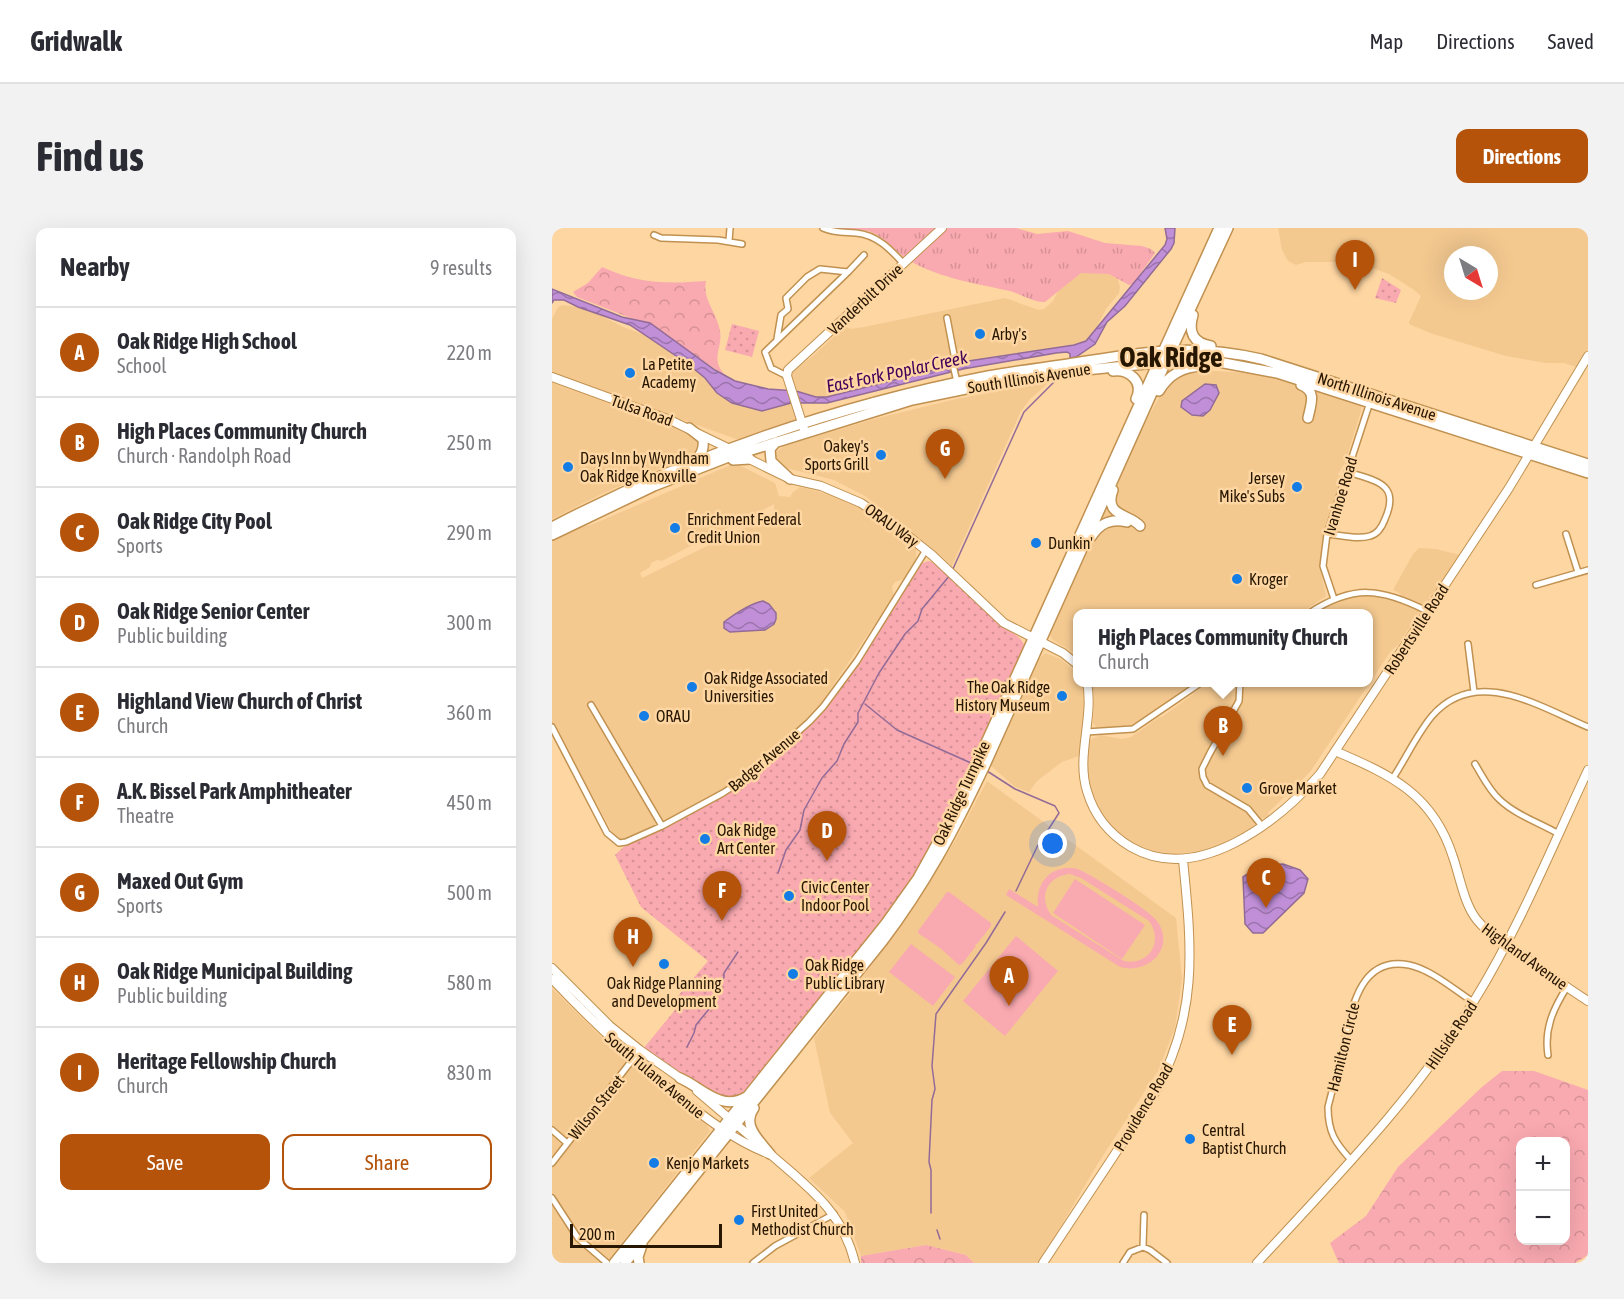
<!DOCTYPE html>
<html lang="en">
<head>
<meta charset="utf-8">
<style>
  :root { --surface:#fff; --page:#f2f2f3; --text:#2b2b33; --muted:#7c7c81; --line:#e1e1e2; --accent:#b45309 }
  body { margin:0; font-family:"Asap Condensed",sans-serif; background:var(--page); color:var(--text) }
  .controls { position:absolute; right:18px; bottom:18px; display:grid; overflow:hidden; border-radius:12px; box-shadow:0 6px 24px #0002 }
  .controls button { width:54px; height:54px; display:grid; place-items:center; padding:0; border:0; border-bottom:2px solid var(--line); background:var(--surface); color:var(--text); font:30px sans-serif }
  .compass { position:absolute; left:892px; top:18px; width:54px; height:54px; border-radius:50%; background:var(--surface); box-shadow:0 6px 24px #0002; rotate:142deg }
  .scale { position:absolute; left:18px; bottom:15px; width:152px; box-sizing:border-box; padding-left:6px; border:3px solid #271600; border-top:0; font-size:16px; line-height:21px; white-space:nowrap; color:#271600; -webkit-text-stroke:4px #fed6a2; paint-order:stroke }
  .you { position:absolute; left:501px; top:616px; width:21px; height:21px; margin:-15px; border:4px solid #fff; border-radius:50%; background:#1a73e8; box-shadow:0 0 0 9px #1a73e833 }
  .badge { display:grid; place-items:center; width:39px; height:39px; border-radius:50%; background:var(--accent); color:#fff; font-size:20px; font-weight:700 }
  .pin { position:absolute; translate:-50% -50px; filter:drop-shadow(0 2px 3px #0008) }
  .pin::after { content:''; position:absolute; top:32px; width:21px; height:18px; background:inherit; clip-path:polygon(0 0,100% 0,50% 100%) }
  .popup { position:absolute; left:521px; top:381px; width:300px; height:78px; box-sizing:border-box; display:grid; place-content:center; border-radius:12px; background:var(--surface); filter:drop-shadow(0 2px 4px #0005); font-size:20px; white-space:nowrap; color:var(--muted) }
  .popup b { font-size:22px; color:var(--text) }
  .popup::after { content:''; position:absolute; left:50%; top:100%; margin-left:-12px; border:12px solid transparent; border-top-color:var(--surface) }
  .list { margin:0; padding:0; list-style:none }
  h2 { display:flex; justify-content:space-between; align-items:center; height:78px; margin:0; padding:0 24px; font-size:26px }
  h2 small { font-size:20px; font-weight:400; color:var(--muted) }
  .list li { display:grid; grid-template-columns:39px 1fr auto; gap:18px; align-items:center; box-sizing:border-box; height:90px; padding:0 24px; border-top:2px solid var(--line) }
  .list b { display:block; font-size:22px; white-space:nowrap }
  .list p { margin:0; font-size:20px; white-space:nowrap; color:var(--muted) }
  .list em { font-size:20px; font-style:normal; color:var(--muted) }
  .actions { display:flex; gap:12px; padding:18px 24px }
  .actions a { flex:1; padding:14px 0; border:2px solid var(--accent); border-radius:12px; text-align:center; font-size:21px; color:var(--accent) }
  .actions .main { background:var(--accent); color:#fff }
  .map { position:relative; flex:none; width:1036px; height:1035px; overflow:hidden; border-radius:12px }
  header { display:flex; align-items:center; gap:36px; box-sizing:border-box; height:84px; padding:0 30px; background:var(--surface); border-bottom:2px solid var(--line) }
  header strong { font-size:28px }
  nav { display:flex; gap:33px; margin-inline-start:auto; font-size:21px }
  .intro { display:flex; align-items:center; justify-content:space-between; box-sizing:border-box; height:144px; padding:0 36px }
  h1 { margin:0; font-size:42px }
  .button { padding:15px 27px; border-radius:12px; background:var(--accent); color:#fff; font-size:21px; font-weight:700 }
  main { display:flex; gap:36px; padding:0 36px }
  aside { flex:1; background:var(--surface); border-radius:12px; box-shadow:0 6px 24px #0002 }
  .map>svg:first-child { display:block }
</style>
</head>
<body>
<header>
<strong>Gridwalk</strong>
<nav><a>Map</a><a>Directions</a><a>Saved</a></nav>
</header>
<div class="intro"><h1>Find us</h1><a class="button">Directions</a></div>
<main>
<aside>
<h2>Nearby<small>9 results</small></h2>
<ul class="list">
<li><span class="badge">A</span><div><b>Oak Ridge High School</b><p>School</p></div><em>220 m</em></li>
<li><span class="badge">B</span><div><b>High Places Community Church</b><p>Church · Randolph Road</p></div><em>250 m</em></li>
<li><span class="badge">C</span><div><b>Oak Ridge City Pool</b><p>Sports</p></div><em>290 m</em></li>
<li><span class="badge">D</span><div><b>Oak Ridge Senior Center</b><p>Public building</p></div><em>300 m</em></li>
<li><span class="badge">E</span><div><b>Highland View Church of Christ</b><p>Church</p></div><em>360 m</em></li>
<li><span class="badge">F</span><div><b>A.K. Bissel Park Amphitheater</b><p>Theatre</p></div><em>450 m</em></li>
<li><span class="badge">G</span><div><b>Maxed Out Gym</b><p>Sports</p></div><em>500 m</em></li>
<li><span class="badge">H</span><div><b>Oak Ridge Municipal Building</b><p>Public building</p></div><em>580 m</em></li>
<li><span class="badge">I</span><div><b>Heritage Fellowship Church</b><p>Church</p></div><em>830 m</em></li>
</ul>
<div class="actions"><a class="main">Save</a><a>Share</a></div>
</aside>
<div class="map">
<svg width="1036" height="1035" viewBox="0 0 1036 1035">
  <defs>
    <pattern id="grass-tufts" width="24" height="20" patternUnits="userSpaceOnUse" patternTransform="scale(1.5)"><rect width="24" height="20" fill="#f9a9b0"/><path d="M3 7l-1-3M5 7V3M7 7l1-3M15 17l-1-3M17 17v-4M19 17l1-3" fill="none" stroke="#d59196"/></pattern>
    <pattern id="forest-crowns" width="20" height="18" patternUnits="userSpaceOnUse" patternTransform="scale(1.5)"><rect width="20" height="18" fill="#f9a9b0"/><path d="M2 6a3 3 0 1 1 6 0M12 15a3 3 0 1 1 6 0" fill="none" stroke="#d59196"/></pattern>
    <pattern id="park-dots" width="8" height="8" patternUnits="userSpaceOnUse" patternTransform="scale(1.5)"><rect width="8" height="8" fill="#f9a9b0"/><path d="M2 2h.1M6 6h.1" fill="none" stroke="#d59196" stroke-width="1.8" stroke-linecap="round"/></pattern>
    <pattern id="water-waves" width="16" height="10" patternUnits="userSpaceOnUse" patternTransform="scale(1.5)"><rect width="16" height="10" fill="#c08fd8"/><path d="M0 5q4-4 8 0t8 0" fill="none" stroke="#9c74ad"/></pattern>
  </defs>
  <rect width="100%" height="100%" fill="#fed6a2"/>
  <path fill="#f4c990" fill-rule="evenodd" d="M726,0H1036V121L1029,135L1024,139L1012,135H994L954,128L878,105L857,96V94L869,68L862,62L837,46L815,38L794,34H754L744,37L736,33L730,22ZM901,27H937V63H901Z
    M540,44L557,46L565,50L568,59L567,65L554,81L539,110L529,115L410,134L407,138L394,139L275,169H264L244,163L239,148L241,143L261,128L293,98L298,101L312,99L453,70L487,82L492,81L501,73L506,63L523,48L529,45Z
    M11,77L26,79L46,86L71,99L90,106L136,136L153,150L166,165L180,175L210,183L239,175L245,192L243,194L187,212L0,145V91L6,79Z
    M649,142L709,146L766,164L769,166H775L809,177V183L793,235L786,246L789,249V254L770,314L768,339L774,368L749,385L526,386V427L501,412L497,405L498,400L515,363L544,307L547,295L584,212L611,162L619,151L638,144Z
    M495,150H500V152L478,171L469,183L399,340L398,336L387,326L313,268L282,252L226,238L221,226L234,217L326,190L404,171L485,156Z
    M0,153L104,190L135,205L148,213L149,220L144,225L54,264L0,291Z
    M183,235L223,255L227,268L238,269L241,264L248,259L280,267L311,279L364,320V332L352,351L343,354L340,359L342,368L262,485L249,497L195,545L169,564L80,610L67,612L64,611L0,495V312L25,299L39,297ZM222,276V287H218L90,350L88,345L98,339L99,335L105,332L110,333L146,314L152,309L156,310L188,294L190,290L200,288Z
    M867,320L884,321L908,327L884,363L877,369V374L872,377L847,416L839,423L758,544L716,585L717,588L713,591L709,590L701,599L664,620L639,624L631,628L602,625L580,616L570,606L565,605L543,576L536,554L534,529L527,528L510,534L485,553L477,564L463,559L437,536L486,432L493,425L509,431L521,442L525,447L526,454L529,455L533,462L534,484L530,512H538L548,507L570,511L579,509L607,489H610L656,455L816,454V386L762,385L779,376L799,369L821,368H828L831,371L845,372L849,366L841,362L861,326Z
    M540,455H642L582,497L561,501L544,499L541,495L542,470Z
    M435,553L624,690L630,751L623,800L606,843L545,937L487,1035H422L414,1027L374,1017L309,1028L293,984L257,950L301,915L278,885L262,810L305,757L365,675L404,611Z
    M0,760L71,830L154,896L158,903L54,1035H0Z"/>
  <path fill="url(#grass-tufts)" d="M282,0H464L485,6L516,3L553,15L590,18L599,21L603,25L581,56L577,57L557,46L529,45L493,74C482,75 469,66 458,63C426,56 388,50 360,34C344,26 336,11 319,4C308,0 294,3 282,0Z"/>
  <path fill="url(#forest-crowns)" fill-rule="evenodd" d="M50,39C87,56 114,56 154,53C150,72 165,84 168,103C171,121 157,131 174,148L114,108L98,95L89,94L25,69L21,64L36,55Z
    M950,843H982L1036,862V1027L1023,1035H787L778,1015L814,988L846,939L930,859ZM969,914H1014V1012H969Z
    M374,1017L414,1027L422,1035H309V1028Z"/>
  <path fill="url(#park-dots)" d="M830,50L849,62L844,75L823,70Z
    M180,96L207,103L200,129L173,122Z
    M376,333C391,335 430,380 443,393C453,403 471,406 473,421L389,606L336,688L195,866L187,870L170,871L91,821L128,776L126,768L156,733L89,679L63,627L75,616L173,567L192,554L267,486L286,464L307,435L366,337Z"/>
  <path fill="#f9a9b0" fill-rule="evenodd" d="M515,640C520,640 524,640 528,642C541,648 599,683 605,693C624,719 597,747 568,739L454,667L457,661L486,679C484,659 493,642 515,640ZM518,646L529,650L597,693C612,713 597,738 572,733L499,687C486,669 495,648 518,646Z
    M523,651L593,697L570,731L501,685Z
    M395,664H397L439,695V698L425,716H423L424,718L410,736L407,737L388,720L366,705V703Z
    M464,708L506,743L453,808L411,773Z
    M359,716L403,749L381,778L337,744Z"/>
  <path fill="url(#water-waves)" stroke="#926b97" stroke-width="1.5" d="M613,0H623L622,15L619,21L573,78L555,94L543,116L524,129L518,130V126L515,124L504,125L411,141L275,175H239L210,183L180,175L165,165L153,150L136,136L78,97L26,79L12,72H2L0,75V61L70,89L98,95L163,142L183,153L216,161L244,163L264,169H275L394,139L407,138L410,134L522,117L534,113L613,17L615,11Z
    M653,156L664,157L667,165L658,182L651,188L640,187L629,179L630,173Z
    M211,373L217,376L224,385V391L222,396L213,402L178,404L172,400V394C184,385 197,376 211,373Z
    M731,636L748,642L756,651L752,665L711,705H701L693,696L691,649L708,638Z"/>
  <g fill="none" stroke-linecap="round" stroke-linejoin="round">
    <path stroke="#926b97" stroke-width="1.5" d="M400,343L472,184L504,152
      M313,476L345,502L419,535
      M435,543L463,561L503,578L507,585L485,619L464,663
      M226,645L234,622L248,602L252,582L270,550L285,533L292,516L306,494V485L327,445L353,406L366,393L370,381L398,347
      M135,819L142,805L144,797L157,781L172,749V745L186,724
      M379,985V942L377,934L380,872L383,861L380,838L384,786L434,715L453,684
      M385,1002L388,1011"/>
    <g stroke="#c09150" stroke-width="8">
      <path id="street" d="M271,0C282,5 292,4 304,5C325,7 338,21 351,35
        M102,7L109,10L166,12L190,16
        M177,13L178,0
        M395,90L403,132L401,137L405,154
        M225,111L229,87L236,81L234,70L255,49L268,41L296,44
        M235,148L219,140L213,124L296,44L312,27
        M775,306C788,307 805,312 818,308C826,306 830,299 833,291C849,255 823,253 796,244
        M1014,306L1026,344
        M984,357L1036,342
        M782,371L771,338L775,306L818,174
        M756,386C801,356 829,360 875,383
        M916,416L922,464
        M688,454L687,473L658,525L650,541L651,549L655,557L696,581L710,598
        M39,477L110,598
        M0,499L55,605L67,615L74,614L110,598L171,565L194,550L257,494L271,479L305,433L374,322
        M534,504L581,501L650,454
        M923,536C931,549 937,562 948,572C964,587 988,595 1007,606
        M841,550C854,530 865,506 880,488C924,437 988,479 1036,499
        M996,827C992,801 1001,781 1015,759
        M0,902L15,915
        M800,933C783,915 776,904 776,879C781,860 786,840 791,820C799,785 806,727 857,737C878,741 903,762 921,774
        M0,935L88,822
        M0,970L26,1010L55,1035
        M591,1019L592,987
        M591,1019L598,1022L615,1035
        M201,1035L223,1018L282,986
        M571,1035L578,1024L591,1019"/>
    </g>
    <g stroke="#c09150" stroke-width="10">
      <path id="secondary" d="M0,149L118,192L180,222
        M252,201L235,148L236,142L390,0
        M193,229L238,251L269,258L309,275L346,300L380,327L452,395L511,425L526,437
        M535,454C542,490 524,528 535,563C542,587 557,606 579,619C645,657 725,595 768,546L957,260L1036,128
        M783,523C839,547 881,566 901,629C908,649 912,676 925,692C940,710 961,722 979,734C998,747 1017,761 1036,773
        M0,740L58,798L88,822L131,852
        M0,751C38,791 78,829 121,864C151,888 181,912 217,926
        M145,863L205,914
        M216,924C254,958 290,981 303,1035
        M491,1035L600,870C647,789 640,721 631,632
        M705,1035C782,951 862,871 922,773C967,700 1000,619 1036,542"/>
    </g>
    <g stroke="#c09150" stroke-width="12">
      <path id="highway" d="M641,87C636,104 641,115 659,118
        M561,143C578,141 592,154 584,171
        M749,157C765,163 759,176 756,190
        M607,163C617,146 631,139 650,138
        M137,200L151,211C152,220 150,228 142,232
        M224,214L218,221L219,233L238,251
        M181,232L198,231
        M561,262C551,289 579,286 588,298
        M0,299C134,229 287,177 436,148C462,143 489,140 516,136C588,125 636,114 709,131L1036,236
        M0,307L102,258L174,230L360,172L483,147L624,133L672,135L725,145L1036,245
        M539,309C548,295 559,290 575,294
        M128,850C149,859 169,884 194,869
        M202,880C189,897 208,913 218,926
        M62,1035L334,695L366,650L403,583L667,0
        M73,1035L330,714C374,656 403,601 434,535L614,134L676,0
        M87,1035L86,1029L90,1017"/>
    </g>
    <use href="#street" stroke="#fff" stroke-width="5"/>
    <use href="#secondary" stroke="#fff" stroke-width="8"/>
    <use href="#highway" stroke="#fff" stroke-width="9"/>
  </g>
  <g fill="#137de5" stroke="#fed6a2" stroke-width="2">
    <circle cx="428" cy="106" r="6"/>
    <circle cx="78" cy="145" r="6"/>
    <circle cx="329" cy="227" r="6"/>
    <circle cx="16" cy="239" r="6"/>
    <circle cx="745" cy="259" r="6"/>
    <circle cx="123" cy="300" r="6"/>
    <circle cx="484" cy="315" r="6"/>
    <circle cx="685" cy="351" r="6"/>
    <circle cx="140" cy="459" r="6"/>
    <circle cx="510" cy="468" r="6"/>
    <circle cx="92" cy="488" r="6"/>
    <circle cx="695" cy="560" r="6"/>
    <circle cx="153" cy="611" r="6"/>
    <circle cx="237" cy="668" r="6"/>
    <circle cx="112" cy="736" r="6"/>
    <circle cx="241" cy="746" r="6"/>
    <circle cx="638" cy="911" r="6"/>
    <circle cx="102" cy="935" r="6"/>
    <circle cx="187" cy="992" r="6"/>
  </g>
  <g text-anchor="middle" stroke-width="5" stroke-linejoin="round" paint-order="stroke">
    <g font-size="16" fill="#271600" stroke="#fed6a2">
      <text transform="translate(313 71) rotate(-43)" y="6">Vanderbilt Drive</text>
      <text transform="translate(477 150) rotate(-9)" y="6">South Illinois Avenue</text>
      <text transform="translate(825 168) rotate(18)" y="6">North Illinois Avenue</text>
      <text transform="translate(90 182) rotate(20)" y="6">Tulsa Road</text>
      <text transform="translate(788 268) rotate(-73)" y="6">Ivanhoe Road</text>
      <text transform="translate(340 297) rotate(36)" y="6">ORAU Way</text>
      <text transform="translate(864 401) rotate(-57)" y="6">Robertsville Road</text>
      <text transform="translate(212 532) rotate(-40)" y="6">Badger Avenue</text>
      <text transform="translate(409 565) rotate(-65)" y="6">Oak Ridge Turnpike</text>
      <text transform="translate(973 728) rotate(36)" y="6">Highland Avenue</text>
      <text transform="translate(899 807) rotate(-56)" y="6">Hillside Road</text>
      <text transform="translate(791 819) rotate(-76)" y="6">Hamilton Circle</text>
      <text transform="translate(103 847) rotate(40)" y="6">South Tulane Avenue</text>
      <text transform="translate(44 879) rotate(-51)" y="6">Wilson Street</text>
      <text transform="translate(591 879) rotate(-59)" y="6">Providence Road</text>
    </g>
    <g font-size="16" fill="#271600" stroke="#fed6a2" text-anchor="start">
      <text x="440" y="112">Arby's</text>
      <text x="90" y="142">La Petite<tspan x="90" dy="18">Academy</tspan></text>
      <text x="317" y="224" text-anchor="end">Oakey's<tspan x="317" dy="18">Sports Grill</tspan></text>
      <text x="28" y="236">Days Inn by Wyndham<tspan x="28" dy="18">Oak Ridge Knoxville</tspan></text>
      <text x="733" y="256" text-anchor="end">Jersey<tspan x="733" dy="18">Mike's Subs</tspan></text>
      <text x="135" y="297">Enrichment Federal<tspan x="135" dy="18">Credit Union</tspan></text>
      <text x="496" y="321">Dunkin'</text>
      <text x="697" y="357">Kroger</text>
      <text x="152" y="456">Oak Ridge Associated<tspan x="152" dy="18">Universities</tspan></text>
      <text x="498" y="465" text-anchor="end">The Oak Ridge<tspan x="498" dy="18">History Museum</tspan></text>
      <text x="104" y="494">ORAU</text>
      <text x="707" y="566">Grove Market</text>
      <text x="165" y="608">Oak Ridge<tspan x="165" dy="18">Art Center</tspan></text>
      <text x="249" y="665">Civic Center<tspan x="249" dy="18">Indoor Pool</tspan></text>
      <text x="253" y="743">Oak Ridge<tspan x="253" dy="18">Public Library</tspan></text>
      <text x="112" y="761" text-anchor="middle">Oak Ridge Planning<tspan x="112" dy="18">and Development</tspan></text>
      <text x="650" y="908">Central<tspan x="650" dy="18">Baptist Church</tspan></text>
      <text x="114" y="941">Kenjo Markets</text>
      <text x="199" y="989">First United<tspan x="199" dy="18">Methodist Church</tspan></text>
    </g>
    <g font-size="18" font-style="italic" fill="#43005b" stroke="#fed6a2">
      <text transform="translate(345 144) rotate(-12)" y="6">East Fork Poplar Creek</text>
    </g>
    <g font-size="28" font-weight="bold" fill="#271600" stroke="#fed6a2">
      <text x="619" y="139">Oak Ridge</text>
    </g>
  </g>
</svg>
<div class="controls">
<button>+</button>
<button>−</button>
</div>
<svg class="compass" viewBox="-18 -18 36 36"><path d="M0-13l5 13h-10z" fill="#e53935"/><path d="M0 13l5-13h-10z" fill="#7c7c81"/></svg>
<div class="scale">200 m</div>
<div class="you"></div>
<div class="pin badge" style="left:457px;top:778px">A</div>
<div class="pin badge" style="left:671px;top:528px">B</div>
<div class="popup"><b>High Places Community Church</b>Church</div>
<div class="pin badge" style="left:714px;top:680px">C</div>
<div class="pin badge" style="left:275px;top:633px">D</div>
<div class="pin badge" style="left:680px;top:827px">E</div>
<div class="pin badge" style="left:170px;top:693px">F</div>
<div class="pin badge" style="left:393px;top:251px">G</div>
<div class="pin badge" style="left:81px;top:739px">H</div>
<div class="pin badge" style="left:803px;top:62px">I</div>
</div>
</main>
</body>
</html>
